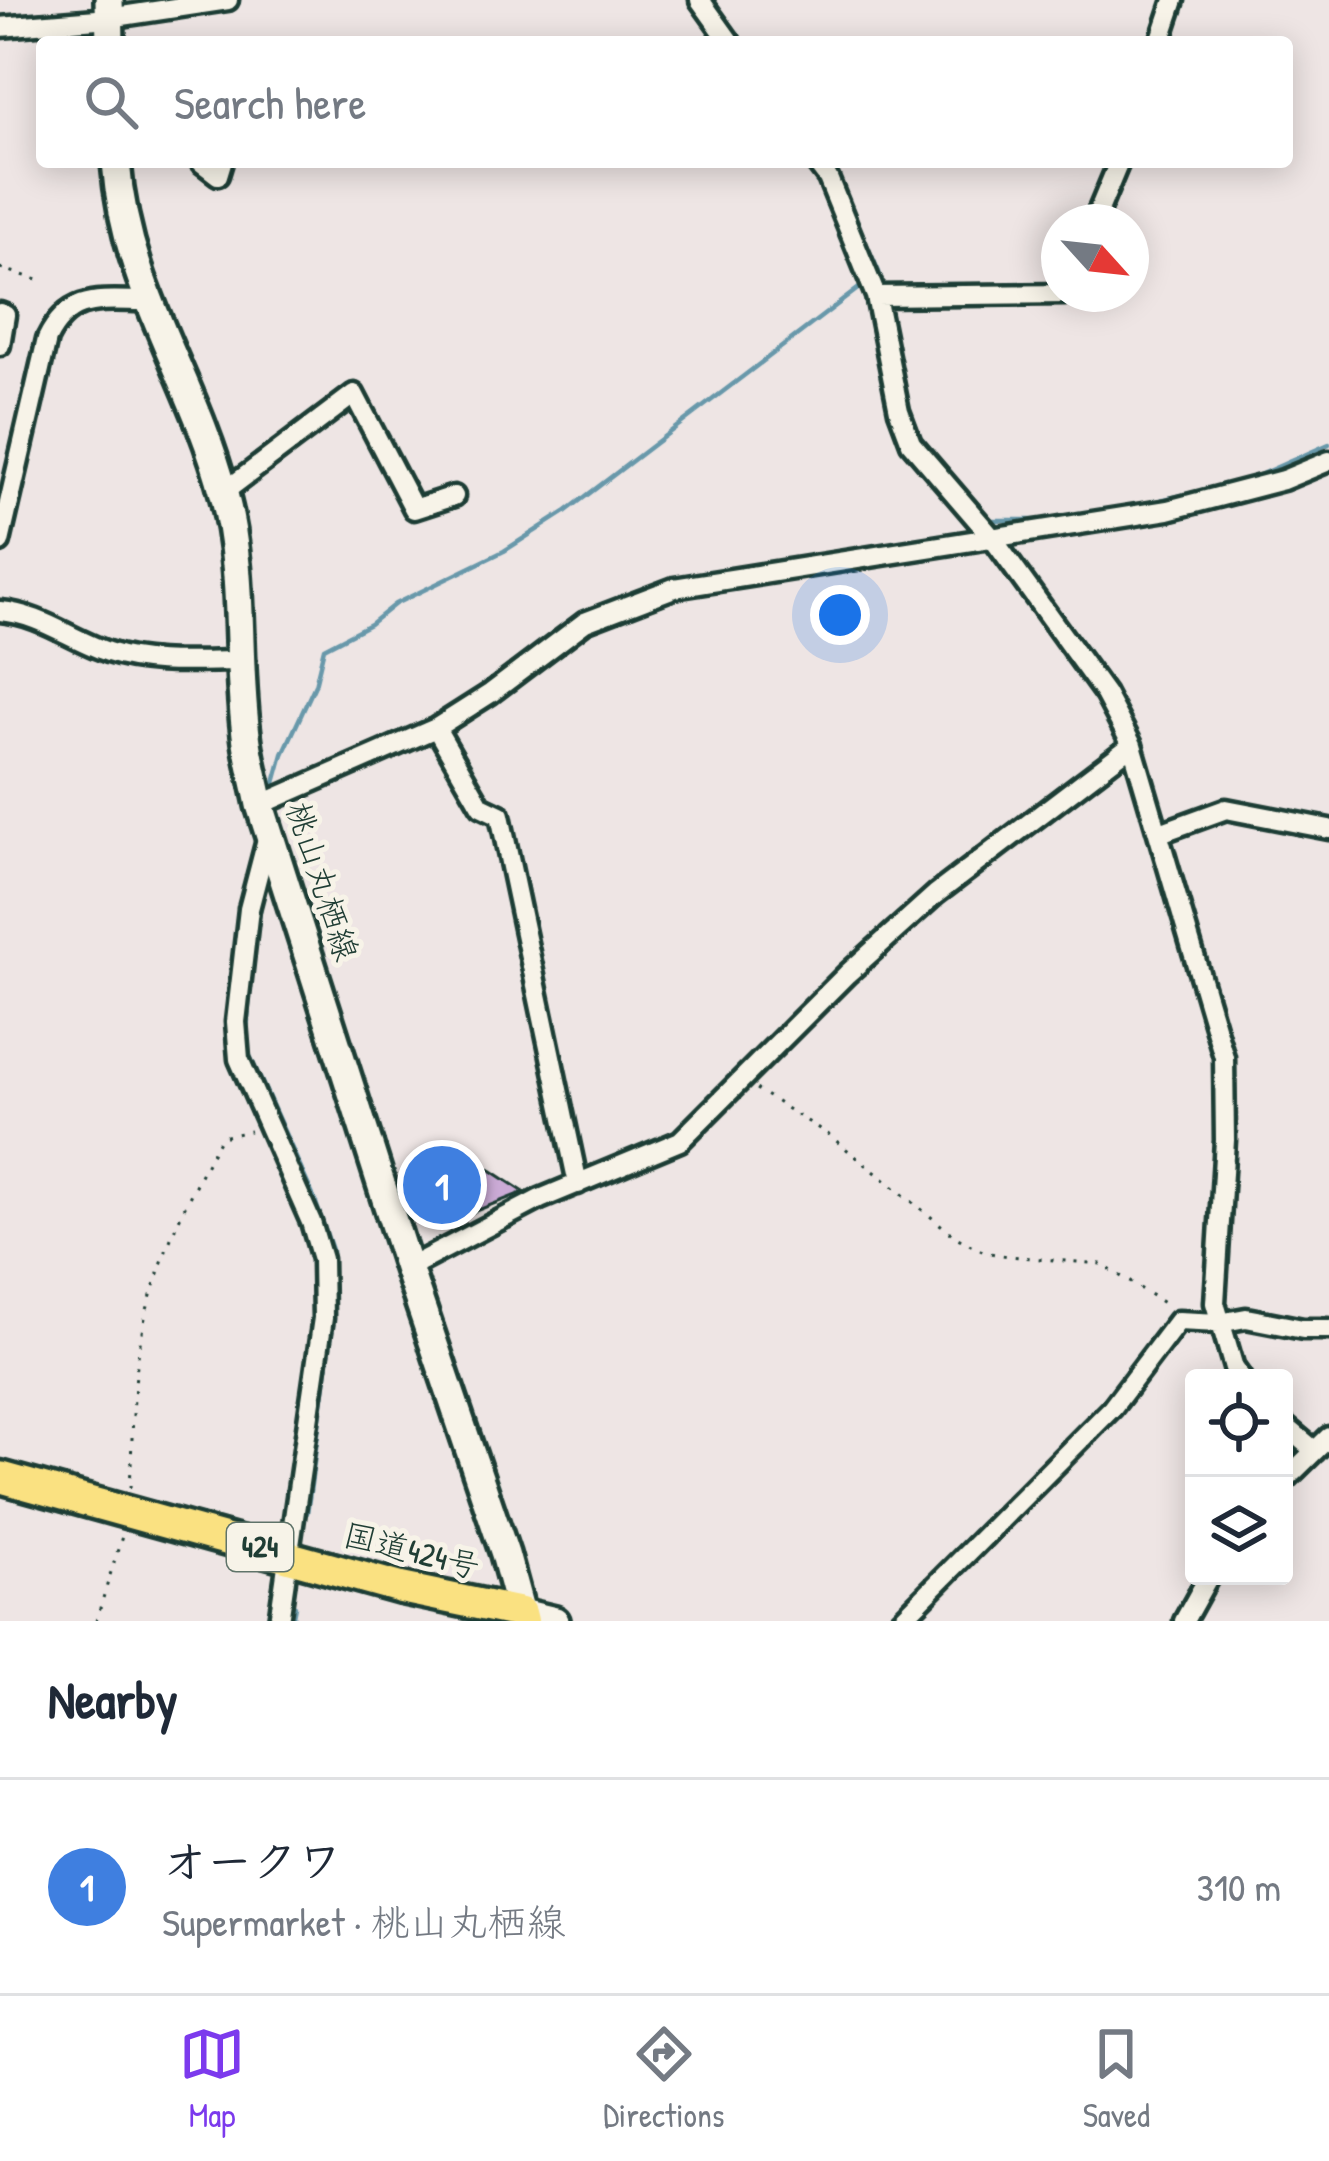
<!DOCTYPE html>
<html lang="en">
<head>
<meta charset="utf-8">
<style>
  :root { --surface:#fff; --page:#f2f2f3; --text:#1f2937; --muted:#747a83; --line:#e0e1e3; --accent:#7c3aed }
  body { margin:0; font-family:"Patrick Hand","Klee One",sans-serif; background:var(--page); color:var(--text) }
  .controls { position:absolute; right:36px; bottom:36px; display:grid; overflow:hidden; border-radius:12px; box-shadow:0 6px 30px #0003 }
  .controls button { width:108px; height:108px; display:grid; place-items:center; padding:0; border:0; border-bottom:3px solid var(--line); background:var(--surface); color:var(--text); font:60px sans-serif }
  .compass { position:absolute; left:1041px; top:204px; width:108px; height:108px; border-radius:50%; background:var(--surface); box-shadow:0 6px 30px #0003; rotate:117deg }
  .you { position:absolute; left:840px; top:615px; width:42px; height:42px; margin:-30px; border:9px solid #fff; border-radius:50%; background:#1a73e8; box-shadow:0 0 0 18px #1a73e833 }
  .badge { display:grid; place-items:center; width:78px; height:78px; border-radius:50%; background:var(--accent); color:#fff; font-size:39px; font-weight:700 }
  .pin { position:absolute; translate:-50% -50%; border:6px solid #fff; box-shadow:0 3px 12px #0006 }
  .list { margin:0; padding:0; list-style:none }
  h2 { display:flex; justify-content:space-between; align-items:center; height:156px; margin:0; padding:0 48px; font-size:51px }
  h2 small { font-size:39px; font-weight:400; color:var(--muted) }
  .list li { display:grid; grid-template-columns:78px 1fr auto; gap:36px; align-items:center; box-sizing:border-box; height:216px; padding:0 48px; border-top:3px solid var(--line) }
  .list b { display:block; font-size:45px; white-space:nowrap }
  .list p { margin:0; font-size:39px; white-space:nowrap; color:var(--muted) }
  .list em { font-size:39px; font-style:normal; color:var(--muted) }
  .icon { flex:none; width:66px; height:66px; fill:none; stroke:currentColor; stroke-width:2; stroke-linecap:round; stroke-linejoin:round }
  .map { position:relative; flex:none; width:1329px; height:1621px; overflow:hidden }
  .search { position:absolute; background:var(--surface); box-shadow:0 6px 30px #0003; left:36px; right:36px; top:36px; height:132px; display:flex; align-items:center; gap:30px; box-sizing:border-box; padding:0 42px; border-radius:12px; color:var(--muted); font-size:45px }
  .sheet { height:372px; background:var(--surface) }
  nav { display:flex; justify-content:space-around; align-items:center; box-sizing:border-box; height:168px; border-top:3px solid var(--line); background:var(--surface); font-size:33px; color:var(--muted) }
  nav a { display:grid; justify-items:center; gap:6px }
  nav .on { color:var(--accent) }
  .map>svg:first-child { display:block }
</style>
</head>
<body>
<div class="map">
<svg width="1329" height="1621" viewBox="0 0 1329 1621">
  <rect width="100%" height="100%" fill="#eee5e4"/>
  <filter id="ink" filterUnits="userSpaceOnUse"><feTurbulence type="fractalNoise" baseFrequency=".00833" numOctaves="2"/><feDisplacementMap in="SourceGraphic" scale="24" xChannelSelector="R" yChannelSelector="G"/><feConvolveMatrix kernelMatrix="1 2 1 2 8 2 1 2 1" color-interpolation-filters="sRGB"/></filter>
  <g filter="url(#ink)">
    <g fill="none" stroke-linecap="round" stroke-linejoin="round">
      <path stroke="#6798aa" stroke-width="4.5" d="M712,0L722,16
        M841,187L879,272L884,293
        M916,432L958,484
        M1248,480L1329,444
        M1119,509L1219,487
        M988,520H1049
        M273,790L283,754L315,685L324,648L370,624L395,604L504,551L565,512L863,285
        M264,885L252,964L246,1047L315,1200L332,1250L333,1325L307,1513
        M292,1621L295,1606"/>
    </g>
    <path fill="#cbabd6" stroke="#1f3d34" stroke-width="3" d="M460,1150L524,1192L435,1227L414,1167Z"/>
    <g fill="none" stroke-linecap="round" stroke-linejoin="round">
      <g stroke="#1f3d34" stroke-width="27">
        <path id="minor" d="M700,0L730,42
          M0,27L109,18L228,0
          M1160,42L1174,0
          M201,162L218,175L222,162
          M816,162L828,178L876,296L899,411L911,443L990,535L1105,694L1132,745L1224,1057L1225,1140L1215,1303L1234,1368L1241,1378
          M1094,222L1119,162
          M876,296L1065,294
          M0,313L5,315L0,345
          M224,492L354,394L414,509L454,496
          M0,542L47,339C70,293 101,301 147,301
          M0,611C40,614 70,639 108,652C150,666 199,661 243,661
          M436,728L481,806L500,815L578,1184
          M260,805L436,728L491,693L585,622L674,588L1168,510L1283,480L1329,461
          M1160,833L1226,809L1329,829
          M268,836L249,909L236,1022L239,1059L311,1222L322,1259L323,1318L279,1621
          M408,1268L540,1199L680,1141L847,974L936,894L1132,745
          M1284,1425L1315,1451
          M1284,1481L1329,1437
          M900,1621L1112,1408L1178,1321L1219,1323L1246,1318L1303,1329H1329
          M1184,1621L1209,1576"/>
      </g>
      <g stroke="#1f3d34" stroke-width="36">
        <path id="secondary" d="M109,0L110,42
          M116,162C126,291 193,376 224,494C246,577 235,659 247,742C250,763 256,784 260,805L408,1268L505,1554L521,1613L555,1621"/>
      </g>
      <g stroke="#1f3d34" stroke-width="39">
        <path id="trunk" d="M0,1477L401,1588L521,1613L523,1621"/>
      </g>
      <path stroke="#1f3d34" stroke-width="3" stroke-dasharray="3 9" stroke-linecap="butt" d="M0,268L38,280
        M756,1089L829,1135L956,1237L984,1252L1008,1256L1101,1264L1167,1305
        M130,1488C133,1429 132,1367 147,1310C163,1249 190,1191 221,1137L250,1131
        M96,1621L123,1533"/>
      <use href="#minor" stroke="#f7f3e8" stroke-width="18"/>
      <use href="#secondary" stroke="#f7f3e8" stroke-width="27"/>
      <use href="#trunk" stroke="#fae181" stroke-width="30"/>
    </g>
  </g>
  <g text-anchor="middle" stroke-width="10" stroke-linejoin="round" paint-order="stroke">
    <rect fill="#f7f3e8" stroke="#60746a" stroke-width="3" x="227" y="1523" width="66" height="48" rx="9"/>
    <g font-size="30" font-weight="bold" fill="#1f3d34">
      <text x="260" y="1557">424</text>
    </g>
    <g font-size="33" fill="#1f3d34" stroke="#f7f3e8">
      <text transform="translate(323 881) rotate(72)" y="12">桃山丸栖線</text>
      <text transform="translate(412 1550) rotate(14)" y="12">国道424号</text>
    </g>
  </g>
</svg>
<div class="controls">
<button><svg class="icon" aria-label="locate" viewBox="0 0 24 24"><circle cx="12" cy="12" r="6"/><path d="M12 2v4M12 18v4M2 12h4M18 12h4"/></svg></button>
<button><svg class="icon" aria-label="layers" viewBox="0 0 24 24"><path d="M12 4l9 5-9 5-9-5zM3 14l9 5 9-5"/></svg></button>
</div>
<svg class="compass" viewBox="-18 -18 36 36"><path d="M0-13l5 13h-10z" fill="#e53935"/><path d="M0 13l5-13h-10z" fill="#747a83"/></svg>
<div class="you"></div>
<div class="pin badge" style="left:442px;top:1185px;background:#3f7fe0">1</div>
<div class="search"><svg class="icon" aria-label="search" viewBox="0 0 24 24"><circle cx="10" cy="10" r="6"/><path d="M15 15l6 6"/></svg>Search here</div>
</div>
<section class="sheet">
<h2>Nearby<small></small></h2>
<ul class="list">
<li><span class="badge" style="background:#3f7fe0">1</span><div><b>オークワ</b><p>Supermarket · 桃山丸栖線</p></div><em>310 m</em></li>
</ul>
</section>
<nav>
<a class="on"><svg class="icon" aria-label="map" viewBox="0 0 24 24"><path d="M3 6l6-2 6 2 6-2v14l-6 2-6-2-6 2zM9 4v14M15 6v14"/></svg>Map</a>
<a><svg class="icon" aria-label="directions" viewBox="0 0 24 24"><path d="M12 3l9 9-9 9-9-9zM9 14v-3h6M13 9l2 2-2 2"/></svg>Directions</a>
<a><svg class="icon" aria-label="saved" viewBox="0 0 24 24"><path d="M7 4h10v16l-5-4-5 4z"/></svg>Saved</a>
</nav>
</body>
</html>
